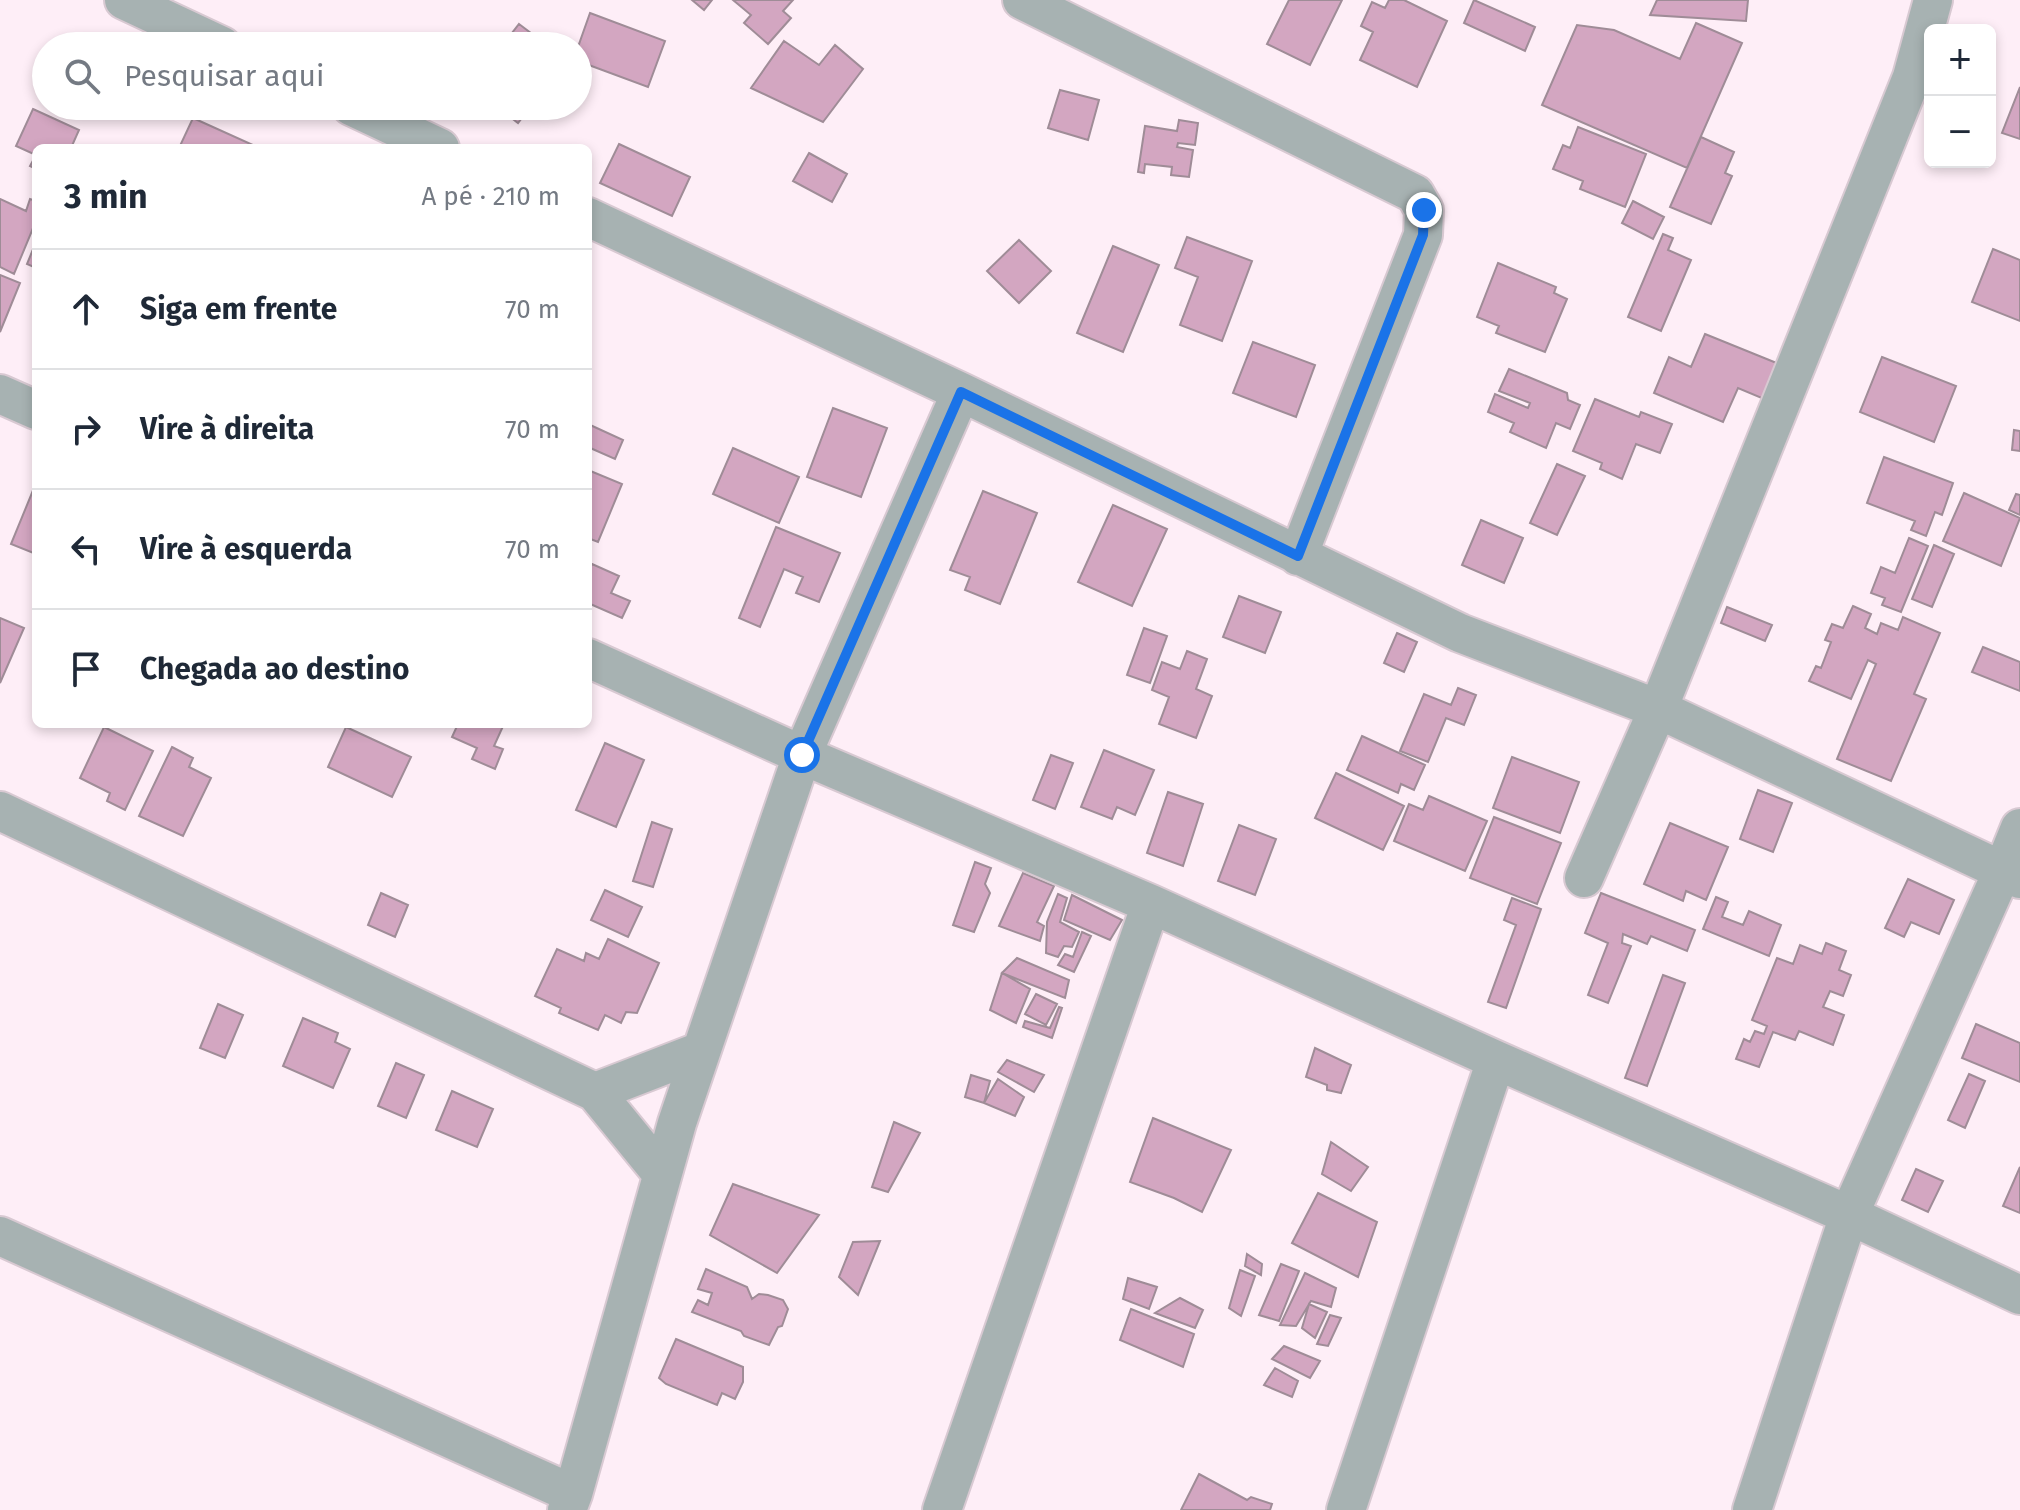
<!DOCTYPE html>
<html lang="pt">
<head>
<meta charset="utf-8">
<style>
  :root { --surface:#fff; --page:#f6f6f7; --text:#1f2937; --muted:#747a83; --line:#e0e1e3 }
  body { margin:0; font-family:"Fira Sans",sans-serif; background:var(--page); color:var(--text) }
  .controls { position:absolute; right:24px; top:24px; display:grid; overflow:hidden; border-radius:12px; box-shadow:0 4px 12px #0003 }
  .controls button { width:72px; height:72px; display:grid; place-items:center; padding:0; border:0; border-bottom:2px solid var(--line); background:var(--surface); color:var(--text); font:40px sans-serif }
  .stop { position:absolute; width:24px; height:24px; margin:-18px; border:6px solid #1a73e8; border-radius:50%; background:#fff }
  .stop.end { background:#1a73e8; border-color:#fff; box-shadow:0 2px 8px #0008 }
  .list { margin:0; padding:0; list-style:none }
  h2 { display:flex; justify-content:space-between; align-items:center; height:104px; margin:0; padding:0 32px; font-size:34px }
  h2 small { font-size:26px; font-weight:400; color:var(--muted) }
  .list li { display:grid; grid-template-columns:52px 1fr auto; gap:24px; align-items:center; box-sizing:border-box; height:120px; padding:0 32px; border-top:2px solid var(--line) }
  .list b { display:block; font-size:30px; white-space:nowrap }
  .list em { font-size:26px; font-style:normal; color:var(--muted) }
  .icon { flex:none; width:44px; height:44px; fill:none; stroke:currentColor; stroke-width:2; stroke-linecap:round; stroke-linejoin:round }
  .map { position:relative; flex:none; width:2020px; height:1510px; overflow:hidden }
  .search { position:absolute; background:var(--surface); box-shadow:0 4px 12px #0003; left:32px; top:32px; width:560px; height:88px; display:flex; align-items:center; gap:20px; box-sizing:border-box; padding:0 28px; border-radius:44px; color:var(--muted); font-size:30px }
  .panel { position:absolute; background:var(--surface); box-shadow:0 4px 12px #0003; left:32px; top:144px; width:560px; height:584px; border-radius:12px }
  .map>svg:first-child { display:block }
</style>
</head>
<body>
<div class="map">
<svg width="2020" height="1510" viewBox="0 0 2020 1510">
  <rect width="100%" height="100%" fill="#feeef7"/>
  <path fill="#d3a6c1" stroke="#9f8c97" stroke-width="2" d="M692,0H712L704,10Z
    M733,0H793L783,11L791,18L768,44L744,23L751,15Z
    M1289,0H1342L1310,65L1267,44Z
    M1389,0H1404L1447,21L1417,87L1360,60L1373,32L1361,26L1372,2L1385,8Z
    M1474,0L1535,27L1525,51L1464,23Z
    M1657,0H1748L1746,21L1650,15Z
    M590,13L665,41L648,87L578,61V47Z
    M1696,23L1742,43L1687,168L1542,105L1577,25L1614,30L1680,59Z
    M519,24L548,46H502Z
    M784,41L819,65L835,45L863,69L823,122L751,88Z
    M2020,87V139L2002,133Z
    M1060,90L1099,100L1088,140L1048,128Z
    M496,106H531L518,123Z
    M33,109L79,130L71,148H36V169L30,166L36,155L16,146Z
    M193,118L253,145L252,148H179Z
    M1179,120L1198,123L1195,145L1178,143L1177,147L1193,150L1189,177L1171,175L1172,167L1145,164L1144,173L1138,172L1145,126L1177,131Z
    M1578,127L1646,154L1625,207L1580,189L1583,181L1553,169L1563,145L1570,148Z
    M1701,137L1734,152L1725,173L1732,176L1711,224L1670,207Z
    M619,144L690,177L672,216L600,183Z
    M809,153L847,174L832,202L793,181Z
    M0,199L26,211L30,199L36,201V221L14,274L0,267Z
    M1633,201L1664,217L1653,239L1622,223Z
    M1663,234L1673,238L1668,250L1691,260L1661,331L1628,317Z
    M1187,237L1252,261L1222,341L1180,325L1198,277L1175,268Z
    M1019,240L1051,271L1019,303L987,271Z
    M36,242V268L27,264Z
    M1113,246L1159,265L1123,352L1077,333Z
    M1993,249L2020,260V321L1972,302Z
    M1498,263L1556,287L1554,293L1567,299L1545,352L1496,333L1499,326L1477,317Z
    M0,275L20,283L0,332Z
    M1705,334L1779,364L1764,399L1738,388L1723,422L1654,393L1669,357L1691,367Z
    M1253,342L1315,365L1296,417L1233,393Z
    M1882,357L1956,386L1934,442L1860,412Z
    M1509,369L1567,393L1568,400L1580,405L1570,429L1556,423L1546,448L1510,432L1514,423L1488,412L1495,394L1528,408L1530,403L1499,391Z
    M1595,399L1639,417L1641,412L1672,424L1660,453L1636,444L1622,479L1600,469L1602,463L1573,451Z
    M833,408L887,428L861,497L807,477Z
    M588,424L623,440L615,459L588,447Z
    M2014,430L2020,431V451L2012,450Z
    M733,448L799,477L779,523L713,494Z
    M1884,457L1953,483L1942,515L1935,512L1926,536L1911,530L1915,521L1867,503Z
    M1557,464L1585,476L1557,535L1530,523Z
    M588,470L622,484L598,542L588,538Z
    M34,488L36,489V554L11,544Z
    M983,491L1037,513L1000,604L965,590L970,577L950,570Z
    M1964,493L2020,518L2001,566L1943,541Z
    M2016,494L2020,495V515L2009,510Z
    M1113,505L1167,529L1132,606L1078,582Z
    M1481,520L1523,538L1504,583L1462,565Z
    M776,527L840,553L819,602L796,593L803,577L784,569L760,627L739,618Z
    M1909,538L1928,546L1901,612L1882,605L1885,598L1871,593L1881,567L1895,573Z
    M1934,545L1954,554L1932,607L1912,599Z
    M592,564L619,576L611,593L630,601L622,618L588,603V573Z
    M1239,596L1281,612L1265,653L1223,637Z
    M1853,606L1871,614L1865,628L1877,634L1881,623L1898,630L1903,617L1940,633L1914,694L1926,699L1891,781L1837,759L1876,664L1868,660L1851,699L1809,681L1816,666L1821,668L1831,642L1825,640L1832,624L1843,628Z
    M1727,607L1772,625L1765,641L1721,623Z
    M0,618L24,628L0,683Z
    M1144,628L1167,636L1150,683L1127,675Z
    M1397,633L1417,642L1404,672L1384,663Z
    M1983,647L2020,662V691L1972,672Z
    M1187,651L1207,659L1196,689L1212,696L1196,738L1159,724L1169,697L1152,690L1162,662L1180,669Z
    M1458,688L1476,695L1464,725L1446,718L1428,762L1400,751L1424,694L1451,705Z
    M458,724H504L494,746L503,749L495,769L472,759L477,748L452,737Z
    M104,727L153,751L125,810L107,801L110,793L80,778Z
    M346,727L411,757L392,797L328,767Z
    M1362,736L1425,765L1414,790L1401,784L1398,793L1347,770Z
    M605,743L644,760L616,827L576,810Z
    M172,747L193,758L189,767L211,778L183,836L139,816Z
    M1104,750L1154,770L1135,815L1117,807L1112,819L1081,807Z
    M1051,755L1073,763L1055,809L1033,800Z
    M1512,757L1579,782L1560,833L1493,808Z
    M1336,773L1404,806L1383,850L1315,818Z
    M1758,790L1792,803L1773,852L1740,839Z
    M1168,792L1203,804L1183,866L1147,853Z
    M1429,796L1487,821L1465,871L1394,841L1409,804L1423,810Z
    M1494,817L1561,843L1537,904L1470,878Z
    M652,822L672,829L653,887L633,881Z
    M1670,823L1728,847L1706,900L1686,891L1683,901L1644,884Z
    M1239,825L1276,839L1255,895L1218,881Z
    M975,862L991,868L985,884L990,893L974,932L953,925Z
    M1023,873L1054,886L1037,922L1044,926L1040,941L999,926Z
    M1908,879L1954,900L1939,934L1911,922L1904,937L1885,928Z
    M605,890L642,907L628,937L591,920Z
    M381,893L408,905L395,937L368,925Z
    M1601,893L1695,930L1687,951L1651,936L1647,944L1623,934L1622,943L1631,946L1608,1003L1588,995L1608,943L1585,933Z
    M1058,894L1067,898L1060,922L1079,932L1072,947L1064,946L1058,957L1046,953L1047,922Z
    M1072,895L1122,920L1110,940L1064,920Z
    M1716,897L1728,902L1722,917L1743,925L1749,911L1781,925L1769,956L1703,929Z
    M1512,898L1541,909L1506,1008L1488,1002L1516,925L1504,920Z
    M1082,932L1091,936L1074,972L1058,965L1065,954L1073,957Z
    M608,939L659,963L637,1013L626,1012L621,1023L605,1015L598,1030L559,1013L561,1008L535,996L557,949L584,961L586,953L599,959Z
    M1826,943L1846,951L1839,970L1851,975L1843,996L1830,991L1823,1007L1844,1015L1833,1045L1799,1031L1795,1040L1773,1032L1759,1067L1736,1059L1744,1039L1750,1042L1755,1031L1764,1034L1767,1026L1752,1020L1777,958L1793,964L1800,945L1822,954Z
    M1017,958L1069,980L1065,998L1002,973Z
    M1002,973L1030,989L1016,1023L990,1010Z
    M1663,975L1685,983L1647,1086L1625,1078Z
    M1036,994L1057,1004L1046,1025L1025,1014Z
    M218,1004L243,1015L225,1058L200,1048Z
    M1059,1007L1062,1008L1052,1038L1023,1027L1025,1021L1050,1028Z
    M303,1018L338,1033L335,1042L350,1049L333,1088L283,1066Z
    M1976,1024L2020,1043V1082L1962,1058Z
    M1315,1048L1351,1065L1341,1093L1327,1090V1085L1306,1077Z
    M1007,1060L1044,1075L1034,1092L998,1072Z
    M396,1063L424,1075L406,1118L378,1106Z
    M1969,1074L1985,1081L1965,1128L1948,1120Z
    M971,1075L990,1081L984,1103L965,1097Z
    M998,1079L1024,1097L1015,1116L984,1103Z
    M452,1091L493,1109L477,1147L436,1130Z
    M1153,1118L1231,1150L1202,1212L1174,1198L1130,1182Z
    M894,1122L920,1133L888,1192L872,1187Z
    M1331,1142L1368,1167L1351,1191L1322,1174Z
    M2020,1167V1213L2003,1206Z
    M1916,1169L1943,1181L1928,1212L1902,1200Z
    M733,1184L819,1215L777,1273L710,1235Z
    M1318,1193L1377,1222L1358,1277L1292,1243Z
    M880,1241L858,1295L839,1277L853,1242Z
    M1247,1254L1262,1264L1261,1275L1245,1266Z
    M1281,1264L1299,1271L1279,1321L1259,1315Z
    M706,1269L747,1287L752,1299L759,1294L768,1295L783,1300L788,1309L782,1326L778,1327L769,1345L744,1336L741,1331L692,1312L698,1300L708,1305L712,1293L698,1289Z
    M1240,1270L1255,1276L1241,1316L1229,1308Z
    M1305,1273L1336,1288L1331,1307L1311,1301L1296,1326L1280,1325Z
    M1128,1278L1157,1287L1149,1309L1123,1299Z
    M1180,1298L1203,1310L1195,1328L1155,1313Z
    M1309,1304L1327,1312L1315,1338L1302,1328Z
    M1131,1309L1194,1334L1183,1367L1120,1340Z
    M1330,1315L1341,1318L1328,1346L1317,1344Z
    M676,1339L743,1367V1382L735,1399L722,1393L717,1405L666,1384L659,1378Z
    M1284,1346L1320,1361L1310,1378L1272,1359Z
    M1275,1368L1298,1381L1292,1397L1264,1385Z
    M1199,1474L1247,1500L1251,1497L1272,1504L1270,1510H1181Z"/>
  <g fill="none" stroke-linecap="round" stroke-linejoin="round">
    <g stroke="#d8c9d2" stroke-width="42">
      <path id="minor" d="M124,0L222,46
        M1022,0L1415,194L1424,210L1423,235L1298,556
        M351,106L440,148
        M588,217L961,392L1460,633L1658,709L2020,879
        M0,394L36,410
        M588,658L802,755L1151,904L1496,1060L1849,1215L2020,1295
        M0,811L595,1092L662,1174
        M1584,878L1658,709L1912,77L1933,0
        M595,1092L701,1051
        M0,1236L573,1494
        M567,1510L573,1494L677,1123L802,755L961,392
        M942,1510L1151,904
        M1346,1510L1496,1060
        M1752,1510L1849,1215L2003,870L2020,828"/>
    </g>
    <use href="#minor" stroke="#a7b2b2" stroke-width="38"/>
  </g>
  <g fill="none" stroke-linecap="round" stroke-linejoin="round">
    <path stroke="#1a73e8" stroke-width="10" d="M802,755L961,392L1298,556L1423,235L1424,210"/>
  </g>
</svg>
<div class="controls">
<button>+</button>
<button>−</button>
</div>
<div class="stop" style="left:802px;top:755px"></div>
<div class="stop end" style="left:1424px;top:210px"></div>
<div class="search"><svg class="icon" aria-label="search" viewBox="0 0 24 24"><circle cx="10" cy="10" r="6"/><path d="M15 15l6 6"/></svg>Pesquisar aqui</div>
<section class="panel">
<h2>3 min<small>A pé · 210 m</small></h2>
<ul class="list">
<li><svg class="icon" aria-label="ahead" viewBox="0 0 24 24"><path d="M12 20V5M6 11l6-6 6 6"/></svg><div><b>Siga em frente</b></div><em>70 m</em></li>
<li><svg class="icon" aria-label="right" viewBox="0 0 24 24"><path d="M7 20v-9h11M14 6l5 5-5 5"/></svg><div><b>Vire à direita</b></div><em>70 m</em></li>
<li><svg class="icon" aria-label="left" viewBox="0 0 24 24"><path d="M17 20v-9H6M10 6l-5 5 5 5"/></svg><div><b>Vire à esquerda</b></div><em>70 m</em></li>
<li><svg class="icon" aria-label="arrive" viewBox="0 0 24 24"><path d="M6 21V4h12l-3 4 3 4H6"/></svg><div><b>Chegada ao destino</b></div></li>
</ul>
</section>
</div>
</body>
</html>
